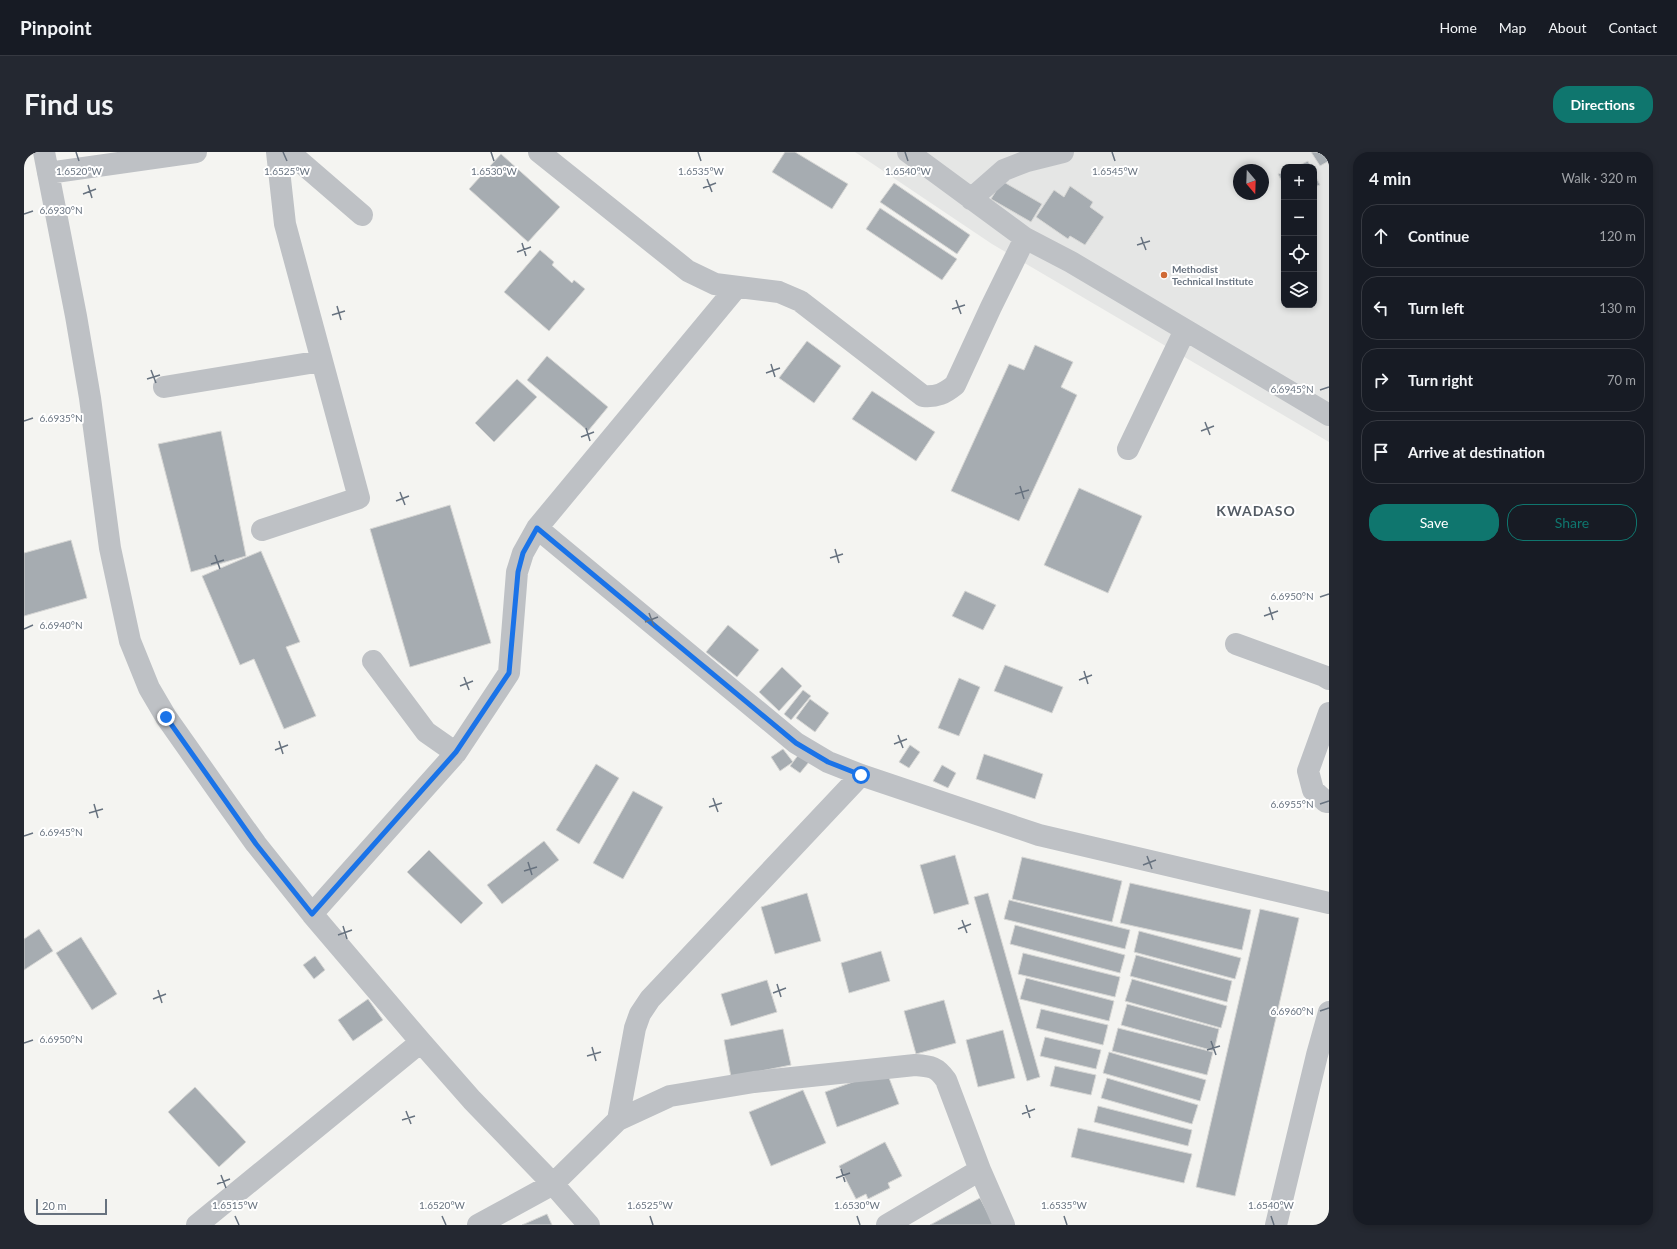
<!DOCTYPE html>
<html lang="en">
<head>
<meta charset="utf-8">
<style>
  :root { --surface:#171b24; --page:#242831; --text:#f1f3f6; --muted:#9ea1a6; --line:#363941; --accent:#0f766e }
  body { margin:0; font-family:Lato,sans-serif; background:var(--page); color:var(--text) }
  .controls { position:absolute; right:12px; top:12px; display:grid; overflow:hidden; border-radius:8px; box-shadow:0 2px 6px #0003 }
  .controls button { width:36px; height:36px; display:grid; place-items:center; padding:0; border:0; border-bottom:1px solid var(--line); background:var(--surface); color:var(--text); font:20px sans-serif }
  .compass { position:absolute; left:1209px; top:12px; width:36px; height:36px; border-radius:50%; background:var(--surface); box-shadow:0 2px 6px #0003; rotate:161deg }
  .scale { position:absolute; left:12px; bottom:10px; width:71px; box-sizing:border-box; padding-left:4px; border:2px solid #67727f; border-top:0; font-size:11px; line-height:14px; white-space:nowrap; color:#67727f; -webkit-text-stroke:3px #fff; paint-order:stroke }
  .stop { position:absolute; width:12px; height:12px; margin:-9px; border:3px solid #1a73e8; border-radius:50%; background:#fff }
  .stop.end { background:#1a73e8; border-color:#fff; box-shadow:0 1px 4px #0008 }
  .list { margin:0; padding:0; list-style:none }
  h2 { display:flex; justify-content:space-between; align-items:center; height:52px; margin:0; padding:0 16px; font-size:17px }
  h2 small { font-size:13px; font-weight:400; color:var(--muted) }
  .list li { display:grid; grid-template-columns:26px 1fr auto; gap:12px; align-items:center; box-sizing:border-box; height:64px; margin:0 8px 8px; padding:0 8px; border:1px solid var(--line); border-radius:16px }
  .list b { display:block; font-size:15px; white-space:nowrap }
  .list em { font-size:13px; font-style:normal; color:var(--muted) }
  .actions { display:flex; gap:8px; padding:12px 16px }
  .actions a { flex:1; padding:9px 0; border:1px solid var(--accent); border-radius:16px; text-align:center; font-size:14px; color:var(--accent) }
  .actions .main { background:var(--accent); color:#fff }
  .icon { flex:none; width:22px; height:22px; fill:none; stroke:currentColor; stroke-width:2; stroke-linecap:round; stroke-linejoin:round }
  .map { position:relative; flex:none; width:1305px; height:1073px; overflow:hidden; border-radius:16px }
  header { display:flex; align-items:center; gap:24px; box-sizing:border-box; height:56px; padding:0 20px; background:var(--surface); border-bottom:1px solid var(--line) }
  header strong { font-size:19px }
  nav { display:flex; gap:22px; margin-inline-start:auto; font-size:14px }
  .intro { display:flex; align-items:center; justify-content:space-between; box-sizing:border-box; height:96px; padding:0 24px }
  h1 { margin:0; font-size:28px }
  .button { padding:10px 18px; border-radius:16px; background:var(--accent); color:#fff; font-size:14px; font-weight:700 }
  main { display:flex; gap:24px; padding:0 24px }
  aside { flex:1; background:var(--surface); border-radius:16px; box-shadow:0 2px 6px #0003 }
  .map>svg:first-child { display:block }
</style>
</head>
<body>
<header>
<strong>Pinpoint</strong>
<nav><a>Home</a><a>Map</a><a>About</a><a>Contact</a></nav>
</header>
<div class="intro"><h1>Find us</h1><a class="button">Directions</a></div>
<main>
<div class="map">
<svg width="1305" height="1073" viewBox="0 0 1305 1073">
  <rect width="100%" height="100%" fill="#f4f4f1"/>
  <path fill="#e5e6e5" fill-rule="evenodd" d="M831,0H1305V290L968,92ZM1260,15H1290V153H1260ZM1215,18H1239V42H1215Z"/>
  <path fill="#a6acb1" stroke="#d6d6d4" d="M761,0H771L824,32L808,57L748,20Z
    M1287,0H1305V9L1296,14Z
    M477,2L536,55L504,90L445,37Z
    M1284,9L1287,15H1271Z
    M1260,20V34L1254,22Z
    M1290,21L1296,33L1290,35Z
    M978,29L1018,52L1007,70L967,47Z
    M870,31L946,83L933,102L856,50Z
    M1046,34L1069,50L1066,55L1080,65L1061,93L1046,84L1044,87L1012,65L1030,38L1040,45Z
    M856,56L933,107L918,128L842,77Z
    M516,98L530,110L528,113L548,131L550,128L561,137L525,179L480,140Z
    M783,189L817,214L790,251L755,226Z
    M1011,193L1049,210L1037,235L1053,243L995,369L927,339L985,212L1000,218Z
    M523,204L584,255L564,279L503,228Z
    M493,227L513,245L470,290L451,271Z
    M848,239L911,280L892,309L828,267Z
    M197,279L222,404L167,420L134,292Z
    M1055,336L1118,364L1084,441L1020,413Z
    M426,353L467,491L386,515L346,377Z
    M47,388L63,446L0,464V401Z
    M237,399L276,490L262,495L292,564L260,577L230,507L216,513L178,424Z
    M941,439L972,453L959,478L928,464Z
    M704,473L735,498L713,525L682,500Z
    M981,513L1039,535L1028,561L970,539Z
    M758,515L778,534L755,559L735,540Z
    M935,526L956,535L935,584L914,576Z
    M779,538L787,544L767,568L760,562Z
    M786,547L805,561L791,580L772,566Z
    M886,593L896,600L885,616L875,610Z
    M759,597L769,610L756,619L747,605Z
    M775,602L785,610L776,621L766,614Z
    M960,602L1019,622L1011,647L952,627Z
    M572,612L595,626L555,692L532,678Z
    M918,613L932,621L924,636L909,629Z
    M609,639L639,655L599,727L569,711Z
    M520,689L535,708L478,752L463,733Z
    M405,698L459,751L437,772L383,720Z
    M931,703L945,752L910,762L896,713Z
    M998,705L1098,729L1088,770L988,747Z
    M1106,731L1227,758L1218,798L1096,771Z
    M783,741L797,789L751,802L737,755Z
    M964,741L1016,925L1003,929L950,745Z
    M985,748L1106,778L1101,797L980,767Z
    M1236,757L1275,766L1211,1044L1172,1035Z
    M991,773L1101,803L1096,821L986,792Z
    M15,777L29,799L0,818V787Z
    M1115,779L1217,806L1211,827L1110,800Z
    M57,785L93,842L68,858L32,801Z
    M857,799L866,829L825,841L817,811Z
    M999,801L1096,825L1091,845L994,822Z
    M1112,803L1208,829L1203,850L1106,824Z
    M291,804L301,818L290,827L279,813Z
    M1002,826L1090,849L1085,869L996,847Z
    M1108,827L1203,854L1197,876L1101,849Z
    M743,828L753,860L707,874L697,842Z
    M344,847L359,868L329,889L314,868Z
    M920,848L932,891L892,902L880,859Z
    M1103,852L1195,877L1190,899L1097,873Z
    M1017,857L1084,873L1079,893L1012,876Z
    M1094,876L1189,900L1183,923L1088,899Z
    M759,877L767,913L707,925L700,888Z
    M979,878L991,926L954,935L942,888Z
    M1021,885L1077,898L1072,917L1016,904Z
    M1085,900L1182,928L1176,949L1079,921Z
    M1031,914L1072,923L1067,943L1026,934Z
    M862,918L875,952L813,975L801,940Z
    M1083,926L1174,953L1168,972L1077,946Z
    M171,935L222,990L195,1015L144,960Z
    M779,938L802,991L747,1014L725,960Z
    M1074,954L1168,978L1164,994L1070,970Z
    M1054,976L1168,1002L1160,1031L1047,1005Z
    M861,990L878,1024L864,1031L866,1036L844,1047L842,1042L832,1047L815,1014Z
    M956,1046L970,1073H906Z
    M523,1062L528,1073H498Z"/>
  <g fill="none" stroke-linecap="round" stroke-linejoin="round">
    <path stroke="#bec1c5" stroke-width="22" d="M20,0L52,164L66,246L86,396L106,489L125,536L142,565L204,653L232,692L288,762L397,890L448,948L529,1032L565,1073
      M265,0L338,63
      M515,0L664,119L691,132L755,140L776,149L899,244C913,245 920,242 931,233L967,155L1001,86L1047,110L1305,263
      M884,0L1001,86
      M24,21L172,0
      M947,47L980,18L1003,9L1039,0
      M140,235L298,209
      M1104,297L1161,178
      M513,376L772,591L804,610L837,623L1015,683L1305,751
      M238,378L335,346L261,72L253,0
      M1212,492L1300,524L1305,527
      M349,509L402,580L432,601
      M1305,561L1284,619L1289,638L1302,650H1305
      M288,762L432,601L485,521L493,420L499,401L513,376L712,136
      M594,968L611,876L616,862L626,847L837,623
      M173,1073L397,890
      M454,1073L529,1032L594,968L646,944L730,930L891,913C907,914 913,915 922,928L956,1018L980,1073
      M863,1073L956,1018
      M1252,1073L1293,903L1305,860"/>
  </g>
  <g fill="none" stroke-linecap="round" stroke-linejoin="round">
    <path stroke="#1a73e8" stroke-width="5" d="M142,565L232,692L288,762L432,600L485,521L494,420L499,401L513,376L772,591L804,610L837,623"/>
  </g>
  <path fill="none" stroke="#67727f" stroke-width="1.5" d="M52,0L55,9M259,0L263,9M467,0L470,9M674,0L677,9M881,0L884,9M1088,0L1091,9M683,27L688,40M64,33L68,46M679,36L692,31M59,42L72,37M0,62L9,59M1117,85L1122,98M498,91L502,104M1113,93L1126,89M493,100L507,95M932,148L937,162M313,154L317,168M928,157L941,153M308,163L321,159M747,212L751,225M127,218L132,231M742,221L756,216M123,227L136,223M1296,238L1305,235M0,269L9,266M1181,270L1186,283M562,276L566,289M1177,279L1190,274M557,285L570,280M996,334L1000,347M376,340L381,353M991,342L1005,338M372,349L385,344M811,397L815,411M191,403L196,417M806,406L819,402M187,412L200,408M1296,445L1305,442M1245,455L1249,468M625,461L630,474M1240,464L1254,459M621,470L634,465M0,477L9,473M1060,519L1064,532M440,525L445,538M1055,528L1068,523M436,534L449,529M874,583L879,596M255,589L259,602M870,592L883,587M251,598L264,593M689,646L694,660M70,652L74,666M1296,652L1305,649M685,655L698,651M65,661L79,657M0,684L9,681M1123,704L1128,717M504,710L508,723M1119,713L1132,708M500,719L513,715M938,768L943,781M319,774L323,787M934,777L947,772M314,783L328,778M753,832L757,845M134,838L138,851M749,841L762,836M129,847L142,842M1296,859L1305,856M1187,889L1192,903M0,891L9,888M568,895L572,909M1183,898L1196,894M563,904L577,900M1002,953L1006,966M382,959L387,972M998,962L1011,957M378,968L391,964M817,1017L821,1030M197,1023L202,1036M812,1026L826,1021M193,1032L206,1027M211,1064L215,1073M418,1064L422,1073M626,1064L629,1073M833,1064L836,1073M1040,1064L1043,1073M1247,1064L1250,1073"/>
  <circle fill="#d06a36" stroke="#fff" stroke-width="1.5" cx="1140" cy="123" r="4"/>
  <g text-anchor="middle" stroke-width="4" stroke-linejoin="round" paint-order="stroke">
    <g font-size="10" font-weight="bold" fill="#67727f" stroke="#fff" text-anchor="start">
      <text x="1148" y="121">Methodist<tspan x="1148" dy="12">Technical Institute</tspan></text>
    </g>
    <g font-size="14" font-weight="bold" letter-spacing="1" fill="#545c65" stroke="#fff">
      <text x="1232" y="364">KWADASO</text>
    </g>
  </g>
  <g font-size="10" text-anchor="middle" fill="#67727f" stroke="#fff" stroke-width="4" stroke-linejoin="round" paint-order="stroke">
    <text x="884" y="23">1.6540°W</text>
    <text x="1091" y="23">1.6545°W</text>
    <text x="55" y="23">1.6520°W</text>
    <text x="263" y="23">1.6525°W</text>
    <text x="470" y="23">1.6530°W</text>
    <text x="677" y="23">1.6535°W</text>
    <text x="37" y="62">6.6930°N</text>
    <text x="1268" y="241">6.6945°N</text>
    <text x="37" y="270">6.6935°N</text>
    <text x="1268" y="448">6.6950°N</text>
    <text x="37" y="477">6.6940°N</text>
    <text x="1268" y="656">6.6955°N</text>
    <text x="37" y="684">6.6945°N</text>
    <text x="1268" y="863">6.6960°N</text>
    <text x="37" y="891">6.6950°N</text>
    <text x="211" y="1057">1.6515°W</text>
    <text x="418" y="1057">1.6520°W</text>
    <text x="626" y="1057">1.6525°W</text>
    <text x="833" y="1057">1.6530°W</text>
    <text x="1040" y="1057">1.6535°W</text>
    <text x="1247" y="1057">1.6540°W</text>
  </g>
</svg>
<div class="controls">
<button>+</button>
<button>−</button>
<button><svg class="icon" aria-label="locate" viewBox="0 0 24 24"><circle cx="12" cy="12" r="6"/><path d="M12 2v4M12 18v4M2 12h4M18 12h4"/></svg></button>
<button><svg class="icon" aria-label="layers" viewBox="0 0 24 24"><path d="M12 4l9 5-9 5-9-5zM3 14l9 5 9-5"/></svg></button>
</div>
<svg class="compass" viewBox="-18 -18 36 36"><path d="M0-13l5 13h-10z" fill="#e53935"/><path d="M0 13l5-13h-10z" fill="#9ea1a6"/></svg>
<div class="scale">20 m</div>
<div class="stop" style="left:837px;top:623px"></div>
<div class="stop end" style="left:142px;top:565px"></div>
</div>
<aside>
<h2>4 min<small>Walk · 320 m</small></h2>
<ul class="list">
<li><svg class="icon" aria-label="ahead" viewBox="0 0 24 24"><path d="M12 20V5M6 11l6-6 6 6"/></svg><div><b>Continue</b></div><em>120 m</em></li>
<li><svg class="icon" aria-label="left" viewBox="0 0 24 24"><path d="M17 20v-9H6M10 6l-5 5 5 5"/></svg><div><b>Turn left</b></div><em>130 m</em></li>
<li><svg class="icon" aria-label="right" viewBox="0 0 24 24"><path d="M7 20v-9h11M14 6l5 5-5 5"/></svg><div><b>Turn right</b></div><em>70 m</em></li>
<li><svg class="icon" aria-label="arrive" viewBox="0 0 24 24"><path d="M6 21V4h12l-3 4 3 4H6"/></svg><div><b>Arrive at destination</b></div></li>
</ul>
<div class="actions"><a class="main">Save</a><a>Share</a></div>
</aside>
</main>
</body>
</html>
